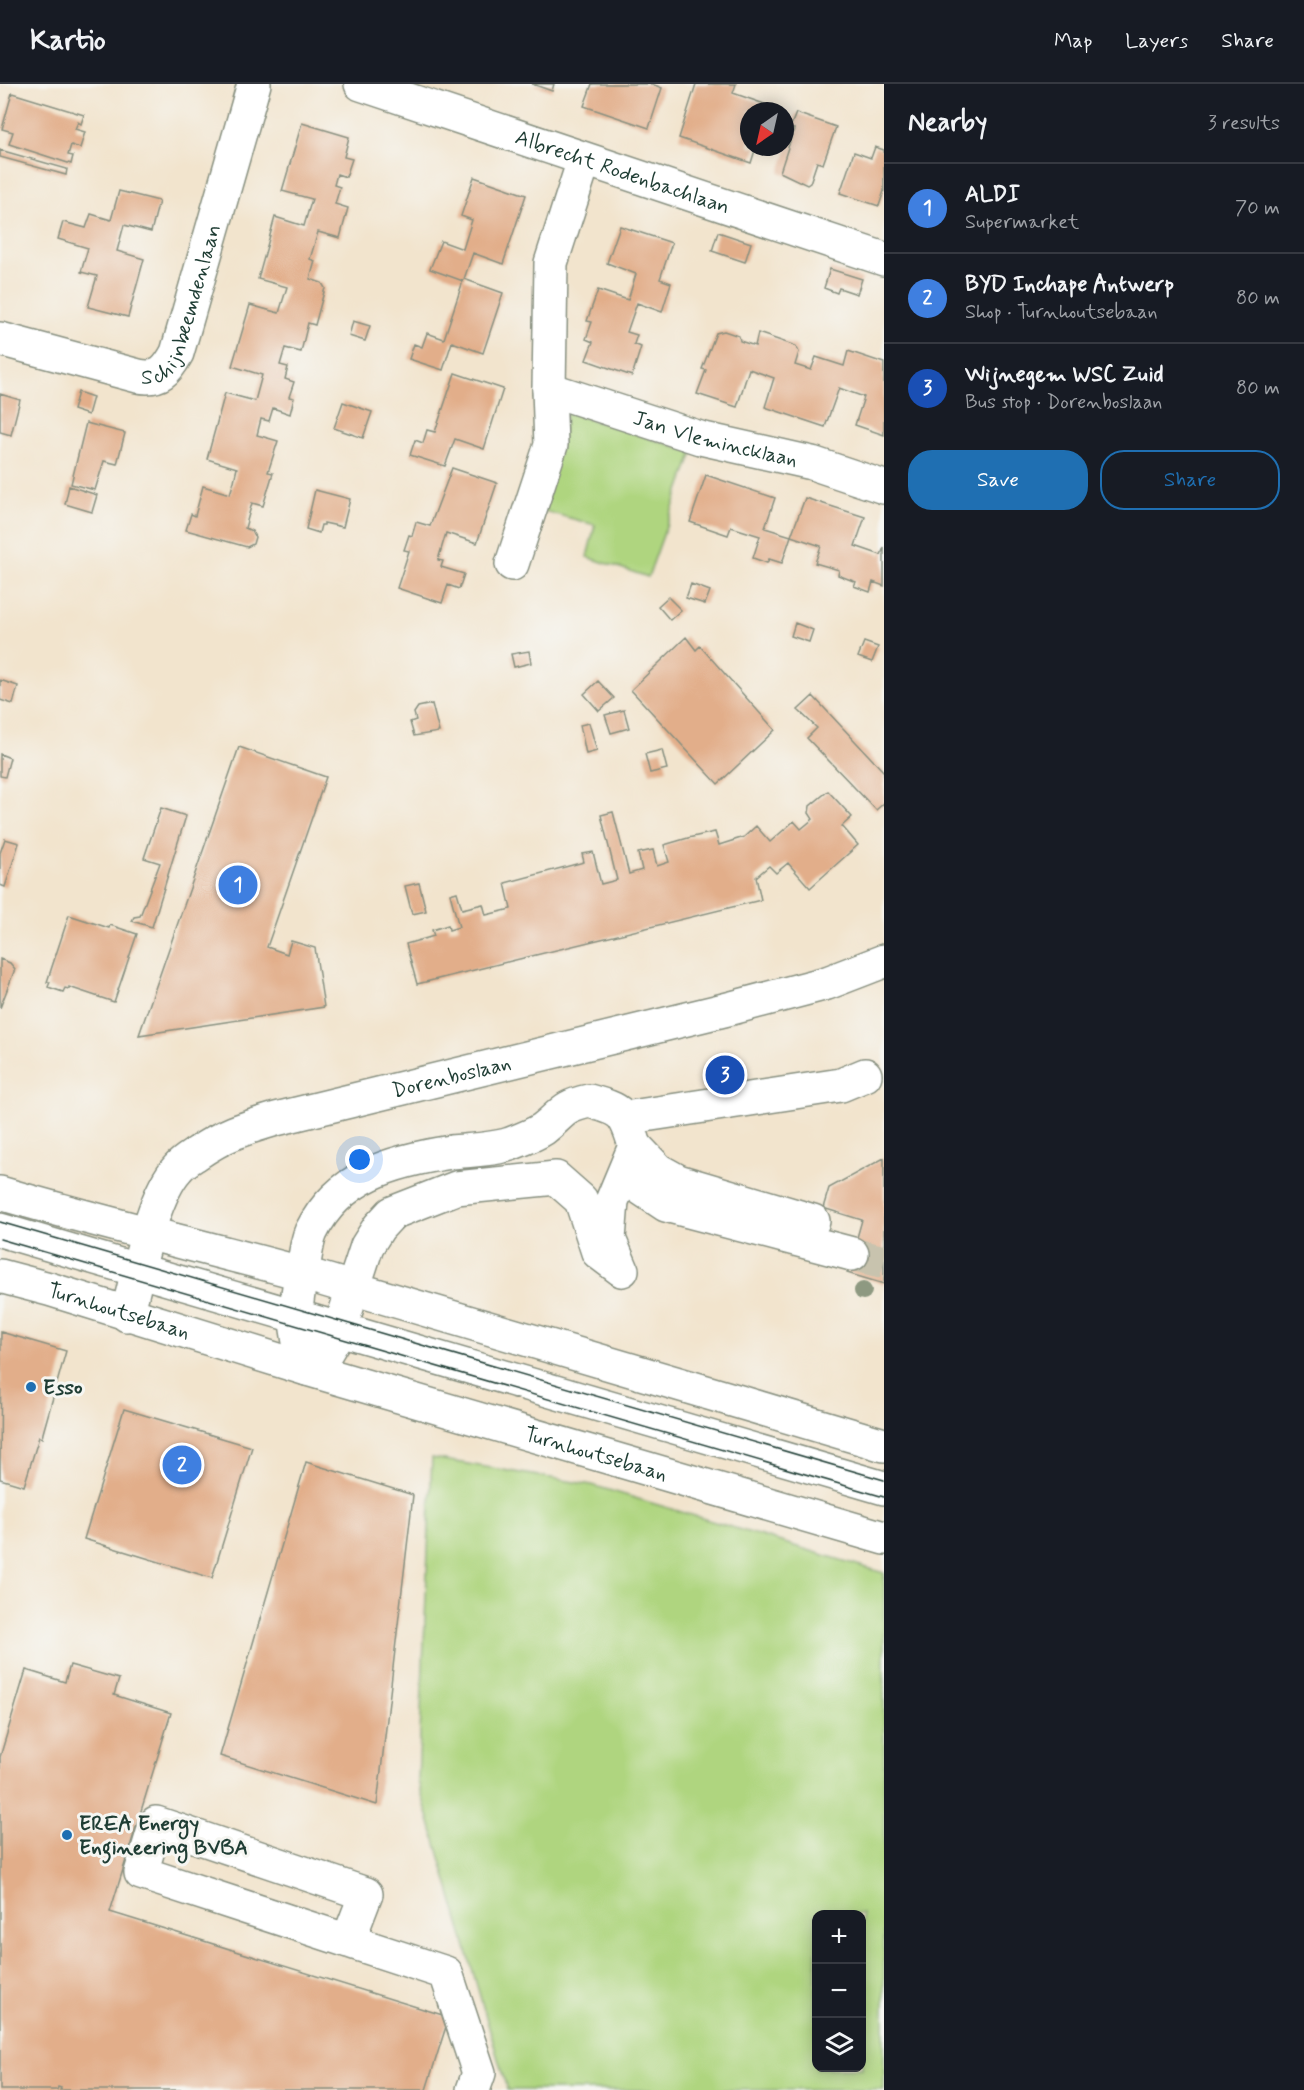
<!DOCTYPE html>
<html lang="en">
<head>
<meta charset="utf-8">
<style>
  :root { --surface:#171b24; --page:#20242c; --text:#f1f3f6; --muted:#9ea1a6; --line:#363941; --accent:#1f6fb2 }
  body { margin:0; font-family:Mynerve,sans-serif; background:var(--page); color:var(--text) }
  .controls { position:absolute; right:18px; bottom:18px; display:grid; overflow:hidden; border-radius:12px; box-shadow:0 3px 15px #0003 }
  .controls button { width:54px; height:54px; display:grid; place-items:center; padding:0; border:0; border-bottom:2px solid var(--line); background:var(--surface); color:var(--text); font:30px sans-serif }
  .compass { position:absolute; left:740px; top:18px; width:54px; height:54px; border-radius:50%; background:var(--surface); box-shadow:0 3px 15px #0003; rotate:214deg }
  .you { position:absolute; left:360px; top:1076px; width:21px; height:21px; margin:-15px; border:4px solid #fff; border-radius:50%; background:#1a73e8; box-shadow:0 0 0 9px #1a73e833 }
  .badge { display:grid; place-items:center; width:39px; height:39px; border-radius:50%; background:var(--accent); color:#fff; font-size:20px; font-weight:700 }
  .pin { position:absolute; translate:-50% -50%; border:3px solid #fff; box-shadow:0 2px 6px #0006 }
  .list { margin:0; padding:0; list-style:none }
  h2 { display:flex; justify-content:space-between; align-items:center; height:78px; margin:0; padding:0 24px; font-size:26px }
  h2 small { font-size:20px; font-weight:400; color:var(--muted) }
  .list li { display:grid; grid-template-columns:39px 1fr auto; gap:18px; align-items:center; box-sizing:border-box; height:90px; padding:0 24px; border-top:2px solid var(--line) }
  .list b { display:block; font-size:22px; white-space:nowrap }
  .list p { margin:0; font-size:20px; white-space:nowrap; color:var(--muted) }
  .list em { font-size:20px; font-style:normal; color:var(--muted) }
  .actions { display:flex; gap:12px; padding:18px 24px }
  .actions a { flex:1; padding:14px 0; border:2px solid var(--accent); border-radius:24px; text-align:center; font-size:21px; color:var(--accent) }
  .actions .main { background:var(--accent); color:#fff }
  .icon { flex:none; width:33px; height:33px; fill:none; stroke:currentColor; stroke-width:2; stroke-linecap:round; stroke-linejoin:round }
  .map { position:relative; flex:none; width:884px; height:2006px; overflow:hidden }
  header { display:flex; align-items:center; gap:36px; box-sizing:border-box; height:84px; padding:0 30px; background:var(--surface); border-bottom:2px solid var(--line) }
  header strong { font-size:28px }
  nav { display:flex; gap:33px; margin-inline-start:auto; font-size:21px }
  main { display:flex }
  aside { flex:1; background:var(--surface) }
  .map>svg:first-child { display:block }
</style>
</head>
<body>
<header>
<strong>Kartio</strong>
<nav><a>Map</a><a>Layers</a><a>Share</a></nav>
</header>
<main>
<div class="map">
<svg width="884" height="2006" viewBox="0 0 884 2006">
  <rect width="100%" height="100%" fill="#f6f6f2"/>
  <filter id="ink" filterUnits="userSpaceOnUse"><feTurbulence type="fractalNoise" baseFrequency=".0167" numOctaves="2"/><feDisplacementMap in="SourceGraphic" scale="12" xChannelSelector="R" yChannelSelector="G"/><feConvolveMatrix kernelMatrix="1 2 1 2 8 2 1 2 1" color-interpolation-filters="sRGB"/></filter>
  <filter id="wash" filterUnits="userSpaceOnUse"><feTurbulence type="fractalNoise" baseFrequency=".008" numOctaves="4" result="noise"/><feDisplacementMap in="SourceGraphic" scale="24" xChannelSelector="R" yChannelSelector="G"/><feGaussianBlur stdDeviation="1.35" result="paint"/><feColorMatrix in="noise" values="0 0 0 0 0 0 0 0 0 0 0 0 0 0 0 0 0 1.4 0 .05"/><feComposite in="paint" operator="in"/></filter>
  <g filter="url(#wash)">
    <rect width="100%" height="100%" fill="#f2e4cd"/>
    <path fill="#afd57f" stroke="#67895a" stroke-width="1.5" fill-rule="evenodd" d="M567,328L693,368L648,493L587,473L595,441L544,427Z
      M432,1374L592,1401L884,1489V2006H507L418,1697ZM816,1830H862V1984H816Z"/>
    <g id="blocks">
      <path fill="#e2ae8a" d="M532,0H554L552,7Z
        M592,0H652L662,4L649,44L584,22Z
        M696,0H736L733,9L770,22L768,27H749V63H756L751,79L679,54Z
        M12,9L84,31L81,40L78,38L75,45L85,48L80,64L71,61L68,71L73,72L71,80L9,60L13,48L2,45Z
        M796,29L836,43L823,80L817,78L810,99L807,101L780,88L794,45L790,44Z
        M302,39L349,53L344,73L352,75L346,93L337,90L334,101L340,103L335,120L348,124L340,154L318,148L310,175L315,177L310,195L322,199L325,204L315,241L308,239L301,268L285,264L280,281L288,283L285,295L294,298L289,313L294,314L290,330L273,324L269,337L261,335L257,351L278,357L268,388L273,389L263,422L252,419L245,444L252,447L255,453L253,460L247,463L186,446L191,430L195,432L203,402L230,410L234,397L237,384L207,375L225,309L255,317L262,291L232,282L250,221L279,229L287,203L258,195L275,133L304,142L308,128L312,115L282,107Z
        M875,63L884,66V107L879,122L840,109L854,68L871,74Z
        M0,66L67,85L66,91L0,73Z
        M474,93L526,111L503,180L473,169L464,195L503,209L483,269L452,258L443,286L409,275L414,260L422,263L427,249L444,255L463,197L430,185L441,157L463,165L472,136L461,132Z
        M119,107L159,117L151,148L124,141L117,167L144,175L128,233L88,223L97,192L81,188L88,164L58,155L63,138L86,144L91,130L111,136Z
        M620,142L672,159L660,195L671,199L662,228L637,219L627,248L637,251L634,260L641,263L632,292L586,276L593,258L586,255L592,238L587,237L598,206L628,216L636,190L607,179Z
        M718,148L751,159L745,178L712,167Z
        M830,185L862,195L857,210L839,204L837,209L824,204Z
        M353,237L370,242L365,257L349,252Z
        M724,247L739,252L740,257L755,262L758,249L796,262L799,268L795,281L811,286L816,273L844,282L848,267L884,279V351L855,341L864,313L839,304L825,343L765,323L774,294L749,285L737,323L697,310L706,286L702,285L716,249Z
        M455,289L503,305L484,365L455,355L445,382L410,371L415,356L423,359L427,346L435,348Z
        M78,308L93,313L88,331L73,326Z
        M0,310L20,316L11,351L0,348Z
        M343,318L372,328L363,354L334,344Z
        M86,339L125,349L117,380L104,377L95,406L71,400Z
        M452,384L497,399L477,459L446,449L438,476L443,477L441,483L464,490L459,505L448,501L442,519L397,504L409,467L404,466L409,451L412,452L416,438L430,442Z
        M706,391L775,414L765,444L791,452L782,479L769,475L767,479L753,474L760,452L731,443L728,451L690,438Z
        M69,402L97,411L92,428L65,420Z
        M315,406L350,415L343,443L324,439V441H321L319,449L306,445Z
        M805,414L865,433L855,462L881,471L884,463V502L873,498L870,508L854,502L856,498L838,491L839,486L815,479L821,462L791,452Z
        M691,500L710,507L705,520L686,514Z
        M668,513L681,526L670,536L658,522Z
        M795,539L813,546L809,558L791,552Z
        M686,553L696,566L700,562L775,646L718,700L631,606Z
        M864,558L878,563L872,578L858,573Z
        M529,567L531,579L514,583L511,570Z
        M0,596L18,602L13,620L0,616Z
        M598,597L614,614L599,627L584,610Z
        M813,612L884,688V719L876,726L807,654L817,644L798,626Z
        M432,620L439,648L414,652L410,638L416,636L414,629L418,623Z
        M624,626L629,644L611,649L605,631Z
        M589,639L597,667L586,670L580,641Z
        M239,663L326,693L267,863L287,870L291,857L315,864L324,923L139,951Z
        M662,666L667,685L650,689L645,670Z
        M0,670L10,674L5,693L0,692Z
        M828,707L852,733L842,742L858,761L810,804L788,779L776,789L769,782L756,793L761,816L417,900L406,860L434,852L432,846L448,841L449,846L459,843L450,810L457,808L462,825L483,820L486,831L511,825L505,799L584,778L582,770L593,768L601,800L617,796L601,731L613,728L629,790L642,786L638,769L653,766L657,782L669,778L664,761L688,754L715,748L719,761L744,753L756,742L770,758L794,737L801,745L813,735L809,729L810,722Z
        M161,724L186,732L152,843L132,837L134,833L140,832L160,779L144,774Z
        M5,755L19,759L5,803L0,801V769Z
        M419,799L426,827L412,830L405,802Z
        M69,831L109,844L110,841L137,850L114,918L69,903V905L65,904L63,908L48,903L50,898H47Z
        M0,875L10,879L15,885L0,924Z
        M884,1074V1200L847,1189L862,1136L823,1124L829,1104Z
        M1,1248L66,1267L43,1349L42,1354L39,1353L24,1402L0,1395Z
        M124,1325L252,1363L212,1494L84,1455Z
        M306,1378L413,1411L377,1721L220,1672Z
        M70,1581L119,1595L114,1611L171,1629L110,1828L449,1933L426,2006H60L61,2004L58,2003L57,2006H0V1673L26,1586L65,1598Z"/>
    </g>
  </g>
  <g filter="url(#ink)">
    <use href="#blocks" fill-opacity="0" stroke="#889080" stroke-width="1.5"/>
    <g fill="none" stroke-linecap="round" stroke-linejoin="round">
      <path stroke="#c8c3ae" stroke-width="33" stroke-dasharray="33 16" stroke-linecap="butt" d="M852,1170L884,1178"/>
      <g stroke="#889080" stroke-width="36">
        <g id="minor">
          <path id="s1" d="M361,0L884,175"/>
          <path id="s2" d="M0,255L138,292C160,296 167,287 177,269L254,0"/>
          <path id="s3" d="M549,305L700,354L812,379L884,403"/>
          <path d="M512,480L551,361L549,305L551,179L584,76"/>
          <path d="M589,1017C622,1026 625,1028 635,1062L612,1117L609,1155L622,1186L598,1168L581,1116L556,1094L456,1104L392,1129L379,1143L367,1162L340,1245L325,1270L307,1285C292,1244 294,1222 304,1179C306,1169 307,1157 311,1148C339,1091 394,1077 451,1068C470,1066 492,1066 510,1060C520,1056 534,1051 543,1045C563,1030 561,1023 589,1017Z"/>
          <path d="M625,1034L841,1001L865,991"/>
          <path d="M635,1062L658,1086L678,1097L813,1137"/>
          <path d="M626,1086L642,1105L666,1121L852,1170"/>
          <path d="M0,1146L884,1404"/>
          <path id="s4" d="M127,1231C138,1191 151,1113 178,1084C183,1078 190,1074 196,1070C225,1050 242,1045 276,1035L728,925L827,899L884,877"/>
          <path d="M348,1857L366,1810L156,1739L141,1789L446,1889L479,1989L473,2006"/>
        </g>
      </g>
      <g stroke="#889080" stroke-width="36">
        <g id="major">
          <path d="M0,1109C102,1139 205,1163 308,1191C500,1246 692,1304 884,1361"/>
          <path id="s5" d="M0,1192L49,1205L307,1285L884,1454"/>
        </g>
      </g>
      <use href="#minor" stroke="#fff" stroke-width="33"/>
      <use href="#major" stroke="#fff" stroke-width="33"/>
      <path stroke="#1f3d34" stroke-width="1.5" d="M0,1138L884,1396
        M0,1155L884,1413"/>
    </g>
    <circle fill="#8e9981" cx="863" cy="1207" r="9"/>
  </g>
  <g fill="#1f6fb2" stroke="#f6f6f2" stroke-width="2">
    <circle cx="31" cy="1303" r="6"/>
    <circle cx="67" cy="1751" r="6"/>
  </g>
  <g text-anchor="middle" stroke-width="6" stroke-linejoin="round" paint-order="stroke">
    <g font-size="21" fill="#1f3d34" stroke="#f6f6f2">
      <text dy="7" stroke="none"><textPath href="#s1" startOffset="276">Albrecht Rodenbachlaan</textPath></text>
      <text dy="7" stroke="none"><textPath href="#s2" startOffset="236">Schijnbeemdenlaan</textPath></text>
      <text dy="7" stroke="none"><textPath href="#s3" startOffset="174">Jan Vlemincklaan</textPath></text>
      <text dy="7" stroke="none"><textPath href="#s4" startOffset="448">Dorenboslaan</textPath></text>
      <text dy="7" stroke="none"><textPath href="#s5" startOffset="124">Turnhoutsebaan</textPath></text>
      <text dy="7" stroke="none"><textPath href="#s5" startOffset="622">Turnhoutsebaan</textPath></text>
    </g>
    <g font-size="21" font-weight="bold" fill="#1f3d34" stroke="#f6f6f2" text-anchor="start">
      <text x="43" y="1310">Esso</text>
      <text x="79" y="1746">EREA Energy<tspan x="79" dy="24">Engineering BVBA</tspan></text>
    </g>
  </g>
</svg>
<div class="controls">
<button>+</button>
<button>−</button>
<button><svg class="icon" aria-label="layers" viewBox="0 0 24 24"><path d="M12 4l9 5-9 5-9-5zM3 14l9 5 9-5"/></svg></button>
</div>
<svg class="compass" viewBox="-18 -18 36 36"><path d="M0-13l5 13h-10z" fill="#e53935"/><path d="M0 13l5-13h-10z" fill="#9ea1a6"/></svg>
<div class="you"></div>
<div class="pin badge" style="left:238px;top:801px;background:#3f7fe0">1</div>
<div class="pin badge" style="left:182px;top:1381px;background:#3f7fe0">2</div>
<div class="pin badge" style="left:725px;top:991px;background:#1a4fb4">3</div>
</div>
<aside>
<h2>Nearby<small>3 results</small></h2>
<ul class="list">
<li><span class="badge" style="background:#3f7fe0">1</span><div><b>ALDI</b><p>Supermarket</p></div><em>70 m</em></li>
<li><span class="badge" style="background:#3f7fe0">2</span><div><b>BYD Inchape Antwerp</b><p>Shop · Turnhoutsebaan</p></div><em>80 m</em></li>
<li><span class="badge" style="background:#1a4fb4">3</span><div><b>Wijnegem WSC Zuid</b><p>Bus stop · Dorenboslaan</p></div><em>80 m</em></li>
</ul>
<div class="actions"><a class="main">Save</a><a>Share</a></div>
</aside>
</main>
</body>
</html>
